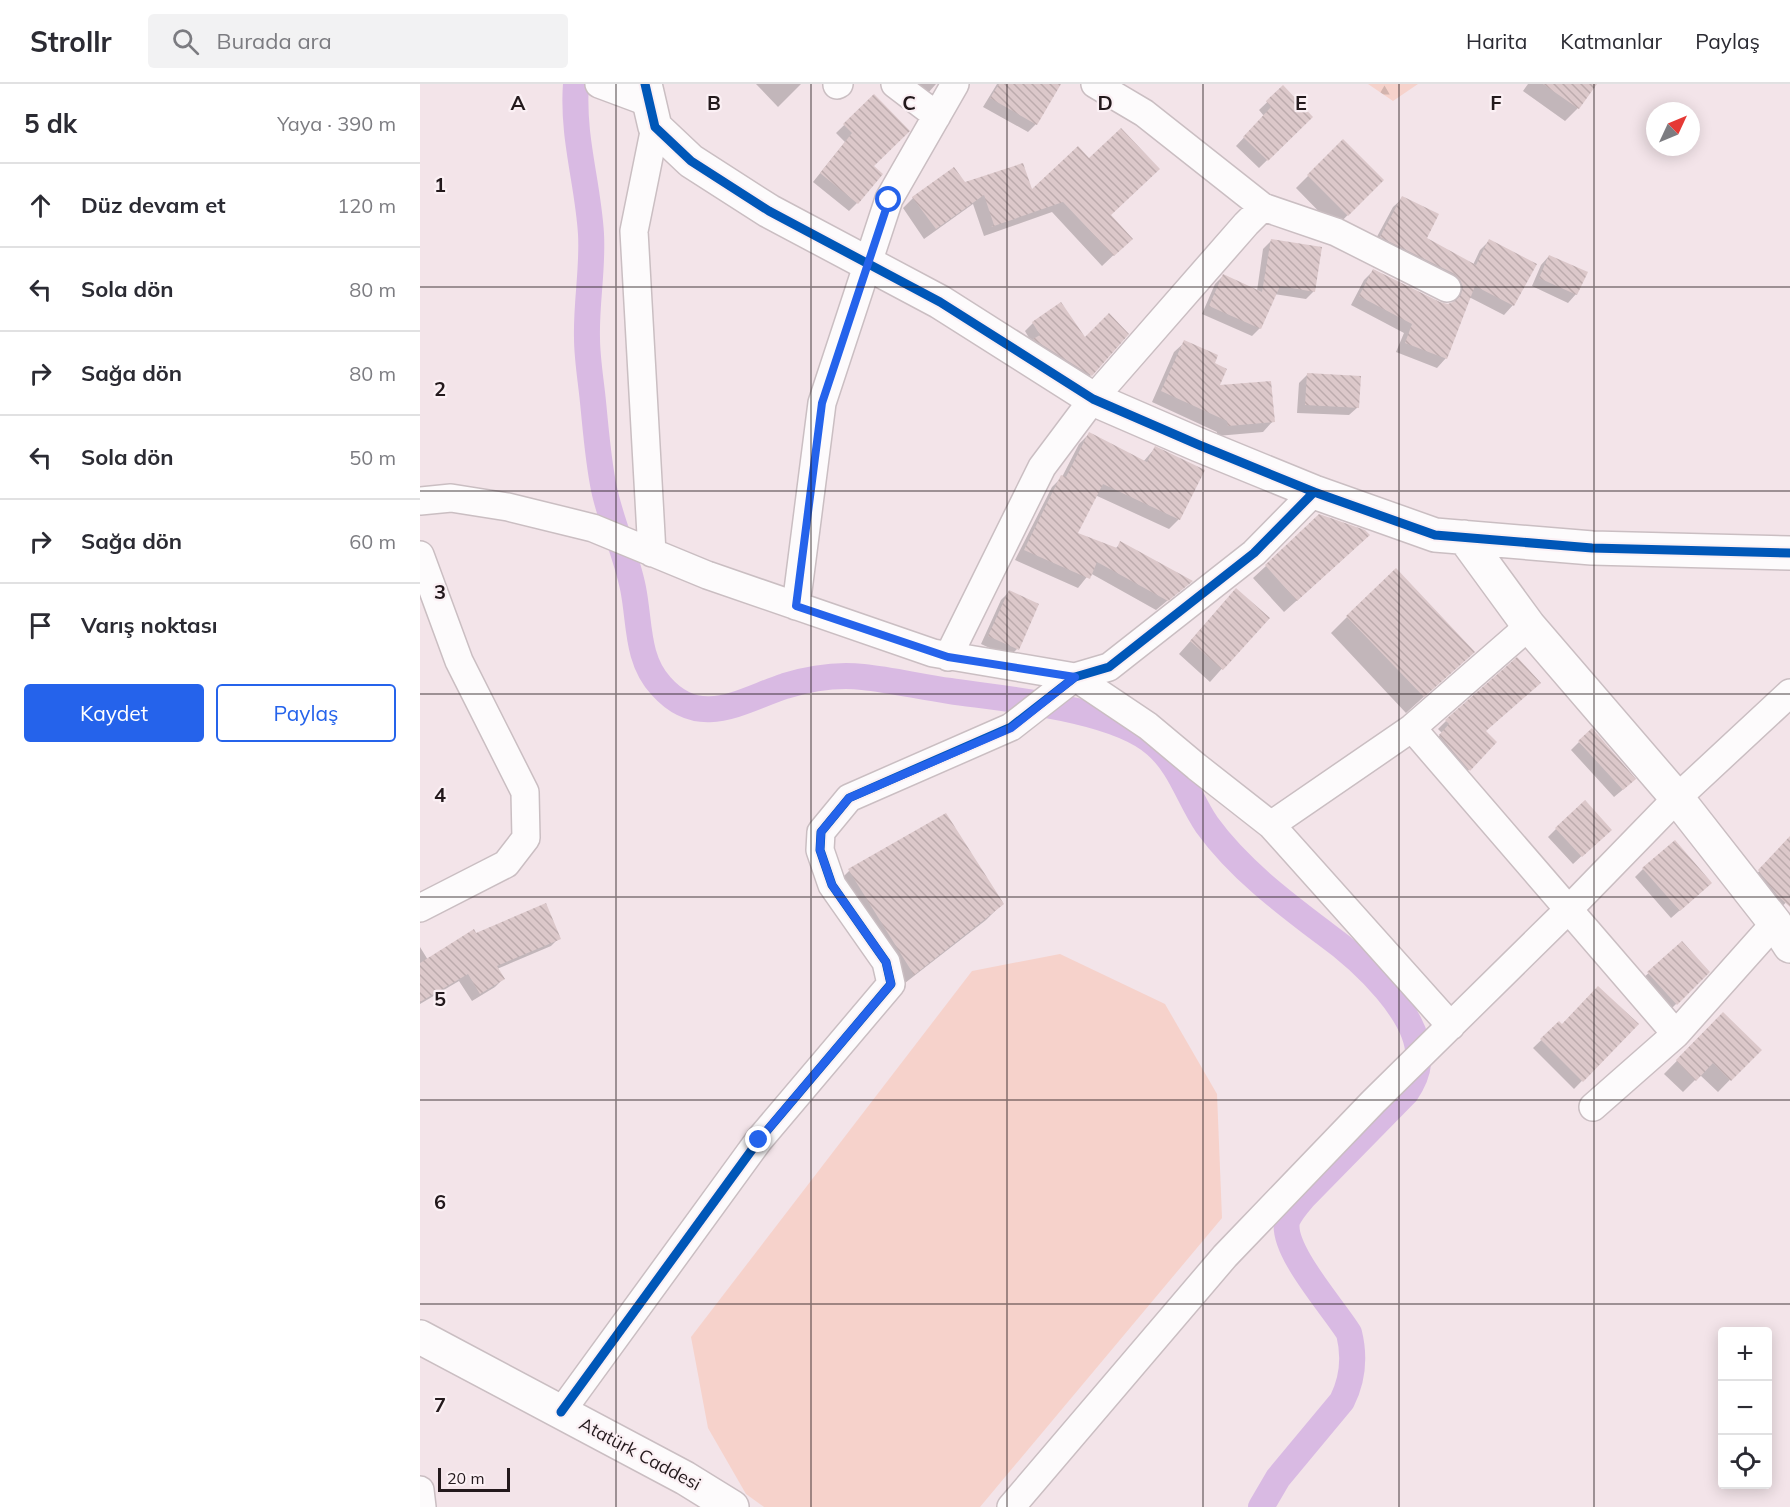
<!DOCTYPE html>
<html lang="tr">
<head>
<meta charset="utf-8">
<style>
  :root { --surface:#fff; --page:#f2f2f3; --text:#2b2b33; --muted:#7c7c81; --line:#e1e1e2; --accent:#2563eb }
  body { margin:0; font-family:Mulish,sans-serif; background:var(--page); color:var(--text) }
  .controls { position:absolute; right:18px; bottom:18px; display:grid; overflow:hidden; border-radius:6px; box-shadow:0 3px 15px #0003 }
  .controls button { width:54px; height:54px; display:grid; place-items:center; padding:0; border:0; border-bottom:2px solid var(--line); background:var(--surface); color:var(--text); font:30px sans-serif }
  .compass { position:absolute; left:1226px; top:18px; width:54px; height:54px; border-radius:50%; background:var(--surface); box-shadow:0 3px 15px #0003; rotate:46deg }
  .scale { position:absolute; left:18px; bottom:15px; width:72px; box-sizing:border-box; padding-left:6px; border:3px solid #23191c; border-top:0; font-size:16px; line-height:21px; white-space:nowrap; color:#23191c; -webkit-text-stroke:4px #fbf0f4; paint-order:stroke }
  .stop { position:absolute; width:18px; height:18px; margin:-14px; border:4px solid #2563eb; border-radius:50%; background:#fff }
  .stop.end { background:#2563eb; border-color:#fff; box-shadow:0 2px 6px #0008 }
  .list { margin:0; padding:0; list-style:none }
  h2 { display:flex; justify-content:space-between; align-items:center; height:78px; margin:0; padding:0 24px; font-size:26px }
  h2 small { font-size:20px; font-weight:400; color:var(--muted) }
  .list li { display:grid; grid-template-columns:39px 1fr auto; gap:18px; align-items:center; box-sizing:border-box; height:84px; padding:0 24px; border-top:2px solid var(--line) }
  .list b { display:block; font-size:22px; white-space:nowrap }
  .list em { font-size:20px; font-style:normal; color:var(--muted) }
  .actions { display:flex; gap:12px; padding:18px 24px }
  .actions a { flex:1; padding:14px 0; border:2px solid var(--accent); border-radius:6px; text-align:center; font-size:21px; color:var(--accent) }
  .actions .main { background:var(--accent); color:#fff }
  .icon { flex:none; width:33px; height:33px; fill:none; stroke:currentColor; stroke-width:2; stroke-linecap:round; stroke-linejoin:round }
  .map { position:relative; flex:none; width:1370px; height:1423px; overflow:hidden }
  header { display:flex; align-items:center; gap:36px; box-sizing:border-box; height:84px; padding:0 30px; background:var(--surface); border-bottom:2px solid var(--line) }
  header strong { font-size:28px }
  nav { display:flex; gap:33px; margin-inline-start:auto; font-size:21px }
  .search { width:420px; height:54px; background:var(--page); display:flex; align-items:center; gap:15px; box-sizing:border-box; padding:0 21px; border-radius:6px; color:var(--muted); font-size:22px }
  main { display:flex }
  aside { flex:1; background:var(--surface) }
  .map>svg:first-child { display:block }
</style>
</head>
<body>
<header>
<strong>Strollr</strong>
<div class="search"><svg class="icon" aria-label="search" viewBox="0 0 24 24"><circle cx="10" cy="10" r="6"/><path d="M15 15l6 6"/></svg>Burada ara</div>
<nav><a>Harita</a><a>Katmanlar</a><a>Paylaş</a></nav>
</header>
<main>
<aside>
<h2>5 dk<small>Yaya · 390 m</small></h2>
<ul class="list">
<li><svg class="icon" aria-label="ahead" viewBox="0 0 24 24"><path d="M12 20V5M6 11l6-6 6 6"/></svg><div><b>Düz devam et</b></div><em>120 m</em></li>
<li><svg class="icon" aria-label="left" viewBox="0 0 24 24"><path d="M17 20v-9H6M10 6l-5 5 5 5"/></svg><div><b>Sola dön</b></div><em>80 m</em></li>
<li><svg class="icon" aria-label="right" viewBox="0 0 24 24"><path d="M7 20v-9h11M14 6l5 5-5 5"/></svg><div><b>Sağa dön</b></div><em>80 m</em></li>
<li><svg class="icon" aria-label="left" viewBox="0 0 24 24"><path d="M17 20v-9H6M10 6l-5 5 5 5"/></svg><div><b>Sola dön</b></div><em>50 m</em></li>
<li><svg class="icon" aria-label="right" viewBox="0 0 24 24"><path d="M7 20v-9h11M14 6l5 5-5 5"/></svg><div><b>Sağa dön</b></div><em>60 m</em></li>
<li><svg class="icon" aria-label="arrive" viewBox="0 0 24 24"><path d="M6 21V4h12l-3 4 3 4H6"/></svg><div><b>Varış noktası</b></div></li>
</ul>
<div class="actions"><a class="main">Kaydet</a><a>Paylaş</a></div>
</aside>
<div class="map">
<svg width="1370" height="1423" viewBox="0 0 1370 1423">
  <defs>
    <pattern id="forest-firs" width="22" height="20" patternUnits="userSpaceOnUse" patternTransform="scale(1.5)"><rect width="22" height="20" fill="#f6d2cb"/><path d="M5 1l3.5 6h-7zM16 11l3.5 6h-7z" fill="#d3b4ae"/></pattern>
    <pattern id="building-back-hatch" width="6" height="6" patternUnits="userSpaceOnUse" patternTransform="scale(1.5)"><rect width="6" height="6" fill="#dcc8ca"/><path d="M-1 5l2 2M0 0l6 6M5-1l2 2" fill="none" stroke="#bcabad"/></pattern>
  </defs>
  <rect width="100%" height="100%" fill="#f3e4e9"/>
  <path fill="#f6d2cb" d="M640,870L745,920L797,1010L802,1134L560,1423H344L326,1410L288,1344L271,1253L552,887Z"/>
  <path fill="url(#forest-firs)" d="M948,0H998L973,17Z"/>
  <path fill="#0003" d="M336,0H381L358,23Z
    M476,0H516L500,18Z
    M577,0H636L616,40L608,48L563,23Z
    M1108,0H1175L1158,24L1145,37L1103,7Z
    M863,3L891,33L839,84L816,62L844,32L839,26Z
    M454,12L451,82L437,119L429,127L393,98L425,58L416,49Z
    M923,57L962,96L915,144L876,104Z
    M669,76L700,165L682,182L632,128L564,152L553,120L504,155L483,124L493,114L545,100L611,108Z
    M983,114L1005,155L1053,181L1060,166L1069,157L1093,221L1084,231L1049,213L1026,274L1017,284L976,268L984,249L931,221L944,196L954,186L1020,220L1029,221L1033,220L1034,214L952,162L973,123Z
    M851,157L894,207L886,215L854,210L840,244L832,252L782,230L795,200L803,192L837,207L843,165Z
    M1129,172L1156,210L1148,219L1112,202L1121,181Z
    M641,220L671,291L663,299L612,259L605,247L613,239Z
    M765,258L797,303L853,337L843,348L797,352V348L732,318L754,268Z
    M887,291L938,323L929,331L877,329L879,299Z
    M669,350L723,378L735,364L759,435L749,445L675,411L656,449L695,465L701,459L770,498L736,526L670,489L658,504L595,476L632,403L642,393L659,360Z
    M935,464L864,528L833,494L846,482Z
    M589,508L597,565L589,573L561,560L581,516Z
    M804,519L847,534L790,598L759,570Z
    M927,533L1053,568L986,629L911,549Z
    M1026,637L1064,648L1075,658L1041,694L1012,660L1022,649L1018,645Z
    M1159,658L1206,703L1194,713L1151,666Z
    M1136,745L1182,753L1153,780L1128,753Z
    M1370,754V814L1358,827L1331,796Z
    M1223,785L1282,807L1251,834L1215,793Z
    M429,787L582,820L566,836L476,906L413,803Z
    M56,850L139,854L131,862L77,885L83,895L75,903L52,917L39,897L0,920V863L8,876Z
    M1261,859L1288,888L1248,928L1220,897Z
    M1303,930L1339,966L1298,1008L1280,991L1263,1008L1244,990Z
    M1139,939L1142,942L1217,940L1154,1005L1113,964Z"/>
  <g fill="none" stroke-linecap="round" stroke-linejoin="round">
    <path stroke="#d9bae3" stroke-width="26" d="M156,0C152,53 168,99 171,150C173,185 166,219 167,254C167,275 171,297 173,318C176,347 178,376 184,405C191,438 206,470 213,504C220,538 216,575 241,602C280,646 320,617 365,602C391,594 416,590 443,593C472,596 501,603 530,607C585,615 695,624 736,661C761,683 769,715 787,741C818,784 863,818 904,849C939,874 1005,933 998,980C997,991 992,1000 986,1009L883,1114C877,1121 870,1129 867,1137C861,1166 913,1223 929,1249C935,1273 933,1295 922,1317L858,1394L841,1423"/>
  </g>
  <path fill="url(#building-back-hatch)" d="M579,0H641L617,41L570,14Z
    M1123,0H1177L1159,25Z
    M863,1L893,33L848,77L823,53L851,23L846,17Z
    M454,10L490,47L454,82L463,90L438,120L400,89L432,49L423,40Z
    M701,44L740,85L691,131L713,155L694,172L643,118L571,143L574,141L564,111L516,145L492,113L534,83L545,98L603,79L612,105L658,62L669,74Z
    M923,55L964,96L928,132L887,91Z
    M982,112L1019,130L1007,154L1056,181L1069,155L1117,180L1094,222L1055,202L1027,275L985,259L992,240L939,212L953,185L1020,218L1028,220L1035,217L1041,211L1043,203L1040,196L1035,190L960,153Z
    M851,155L902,163L895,208L860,202L841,245L789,222L803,190L842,208Z
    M1129,171L1168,188L1157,211L1119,194Z
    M641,218L665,253L689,229L709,250L672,292L613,255L620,251L612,238Z
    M764,256L798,271L795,279L807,285L800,301L851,297L855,338L808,342L807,337L741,307Z
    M887,289L941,292L939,324L885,321Z
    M669,348L727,378L735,362L785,386L760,436L683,400L658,449L697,464L700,457L773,497L748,517L677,478L670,495L604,466L641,391L646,393Z
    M899,430L945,446L950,451L877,517L845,481Z
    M976,484L1055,568L1004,613L926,532Z
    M816,504L850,534L803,586L770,557Z
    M589,506L619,520L599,566L568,552Z
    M1097,573L1121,599L1066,647L1077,658L1050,687L1019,651L1029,640L1025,636Z
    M1172,644L1216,695L1203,706L1158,657Z
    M1165,716L1192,746L1162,773L1135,744Z
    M526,729L584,820L494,891L428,785Z
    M1370,752V823L1357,811L1338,786Z
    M1255,756L1292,799L1260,827L1222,784Z
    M126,819L141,855L77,882L85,895L60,910L48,890L0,918V879L54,845L56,849Z
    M1262,857L1290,888L1257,921L1227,888Z
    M1178,902L1219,940L1163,998L1120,955L1139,937L1142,940Z
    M1303,928L1342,966L1311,997L1293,979L1276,997L1256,976Z"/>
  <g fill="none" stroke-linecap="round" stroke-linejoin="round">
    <g stroke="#cabec2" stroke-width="30">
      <path id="minor" d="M179,0L230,19
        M475,0L517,32
        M417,1L419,0
        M843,123L916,148L1027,204
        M0,417L31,414L88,423L173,444L287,491L513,569L655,593L728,642L777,683L851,741L992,644L1109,542
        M232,469L214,147L235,43
        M0,471L39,577L105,708L106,754L86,780L0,824
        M376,522L402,319L469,115L535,0
        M528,573L622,383L673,315L826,140L843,123L724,29L675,0
        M992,644L1256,950
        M851,741L1031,942
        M1173,1023L1256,950L1355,839
        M141,1328L339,1056L471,900L466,878L412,801L400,766L401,748L429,714L591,643L655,593L689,583L834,469L894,408
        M0,1406L2,1423
        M591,1423L805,1172L953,1018L1149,825L1257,714L1370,609"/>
    </g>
    <g stroke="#cabec2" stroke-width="36">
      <path id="tertiary" d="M225,0L235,43L271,77L349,127L520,218L673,315L779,361L894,408L1015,451L1172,464L1370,469
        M1044,453L1109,542L1257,714L1355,839L1370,862"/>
    </g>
    <g stroke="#cabec2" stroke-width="36">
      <path id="secondary" d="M0,1253L265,1394L312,1423"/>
    </g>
    <use href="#minor" stroke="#fdfbfc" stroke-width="27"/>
    <use href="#tertiary" stroke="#fdfbfc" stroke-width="33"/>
    <use href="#secondary" stroke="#fdfbfc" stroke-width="33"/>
    <g stroke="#fbf0f4" stroke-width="13">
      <path id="cycleway" d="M225,0L235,43L271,77L349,127L520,218L673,315L779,361L894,408L1015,451L1172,464L1370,469
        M141,1328L339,1056L471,900L466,878L412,801L400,766L401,748L429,714L591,643L655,593L689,583L834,469L894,408"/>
    </g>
    <use href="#cycleway" stroke="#0057b8" stroke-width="9"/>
  </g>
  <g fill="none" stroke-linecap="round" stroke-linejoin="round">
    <path stroke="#2563eb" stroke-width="8" d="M339,1056L471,900L466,878L412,801L400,766L401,748L429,714L591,644L655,593L528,573L376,522L402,319L469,116"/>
  </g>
  <path fill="none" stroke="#23191c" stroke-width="1.5" stroke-opacity="0.55" d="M196,0V1423M391,0V1423M587,0V1423M783,0V1423M979,0V1423M1174,0V1423M0,203H1370M0,407H1370M0,610H1370M0,813H1370M0,1016H1370M0,1220H1370"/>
  <g text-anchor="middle" stroke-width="4.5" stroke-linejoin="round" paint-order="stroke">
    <g font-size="18" fill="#23191c" stroke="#fbf0f4">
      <text transform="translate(220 1370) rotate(28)" y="6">Atatürk Caddesi</text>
    </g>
  </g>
  <g font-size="20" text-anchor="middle" font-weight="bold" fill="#23191c" stroke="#fbf0f4" stroke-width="4.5" stroke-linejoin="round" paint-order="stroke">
    <text x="98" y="26">A</text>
    <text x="294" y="26">B</text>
    <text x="489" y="26">C</text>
    <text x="685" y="26">D</text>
    <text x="881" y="26">E</text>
    <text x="1076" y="26">F</text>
    <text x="20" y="108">1</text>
    <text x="20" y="312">2</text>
    <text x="20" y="515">3</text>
    <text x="20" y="718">4</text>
    <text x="20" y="922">5</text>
    <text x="20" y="1125">6</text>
    <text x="20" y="1328">7</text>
  </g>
</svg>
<div class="controls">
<button>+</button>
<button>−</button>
<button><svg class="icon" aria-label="locate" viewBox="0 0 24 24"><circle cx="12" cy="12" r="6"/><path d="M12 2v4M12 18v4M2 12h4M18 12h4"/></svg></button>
</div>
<svg class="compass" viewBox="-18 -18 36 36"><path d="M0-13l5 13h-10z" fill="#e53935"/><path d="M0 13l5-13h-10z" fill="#7c7c81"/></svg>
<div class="scale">20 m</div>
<div class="stop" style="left:469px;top:116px"></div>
<div class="stop end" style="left:339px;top:1056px"></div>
</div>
</main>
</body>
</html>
